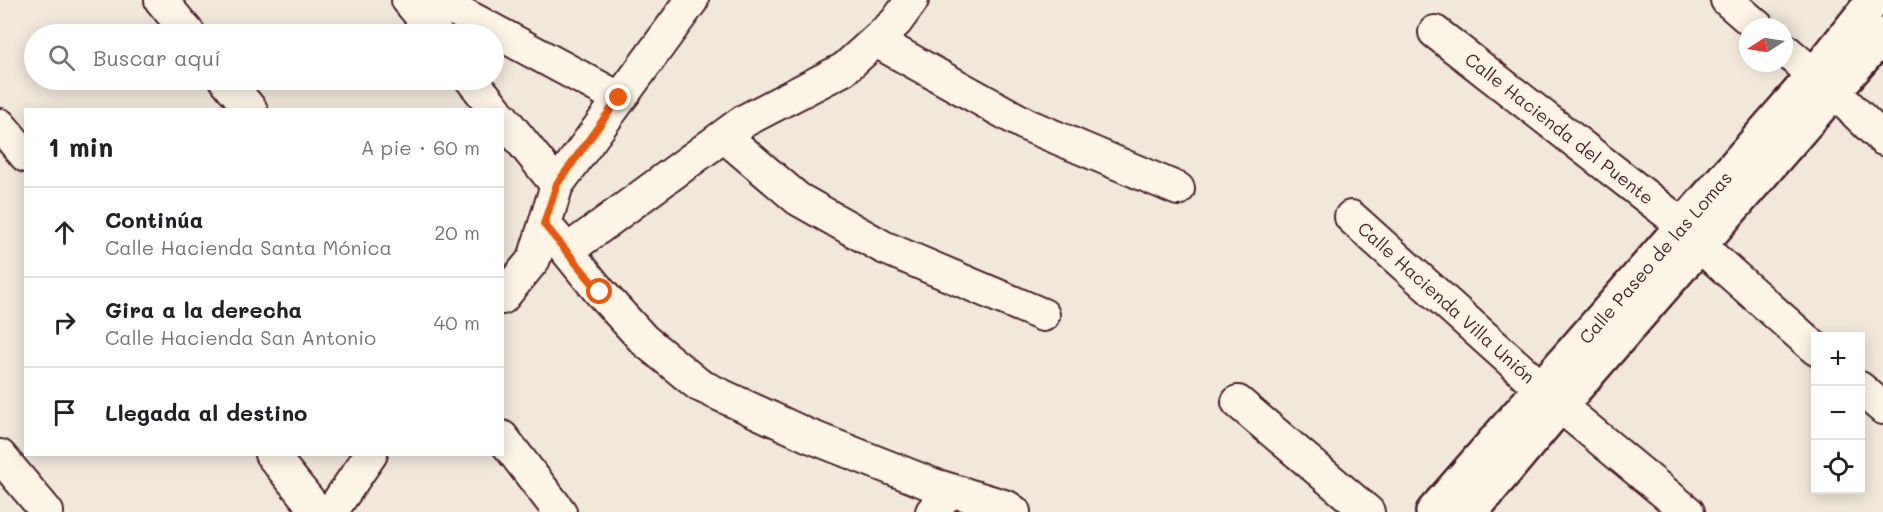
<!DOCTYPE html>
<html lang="es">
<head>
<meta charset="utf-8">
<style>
  :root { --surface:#fff; --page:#f6f6f6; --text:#202124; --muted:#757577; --line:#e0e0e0 }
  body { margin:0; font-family:Mali,sans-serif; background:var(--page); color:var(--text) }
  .controls { position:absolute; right:18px; bottom:18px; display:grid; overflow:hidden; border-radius:0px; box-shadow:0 3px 15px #0003 }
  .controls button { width:54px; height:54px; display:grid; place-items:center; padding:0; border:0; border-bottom:2px solid var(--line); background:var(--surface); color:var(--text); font:30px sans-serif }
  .compass { position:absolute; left:1739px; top:18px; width:54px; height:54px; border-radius:50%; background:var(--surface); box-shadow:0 3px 15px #0003; rotate:258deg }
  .stop { position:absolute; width:18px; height:18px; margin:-14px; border:4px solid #ea580c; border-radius:50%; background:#fff }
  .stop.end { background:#ea580c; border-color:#fff; box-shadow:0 2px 6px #0008 }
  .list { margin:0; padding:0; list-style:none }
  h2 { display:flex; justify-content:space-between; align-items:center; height:78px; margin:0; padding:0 24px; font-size:26px }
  h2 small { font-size:20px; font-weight:400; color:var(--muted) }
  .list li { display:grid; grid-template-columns:39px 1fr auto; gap:18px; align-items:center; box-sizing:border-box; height:90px; padding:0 24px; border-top:2px solid var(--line) }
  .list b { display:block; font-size:22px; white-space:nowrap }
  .list p { margin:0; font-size:20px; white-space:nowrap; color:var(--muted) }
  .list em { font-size:20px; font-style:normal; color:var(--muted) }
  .icon { flex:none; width:33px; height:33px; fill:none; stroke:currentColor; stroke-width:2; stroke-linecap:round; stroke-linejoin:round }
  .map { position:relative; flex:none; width:1883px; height:512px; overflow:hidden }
  .search { position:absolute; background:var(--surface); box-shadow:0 3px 15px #0003; left:24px; top:24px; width:480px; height:66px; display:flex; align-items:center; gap:15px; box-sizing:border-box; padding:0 21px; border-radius:33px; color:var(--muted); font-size:22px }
  .panel { position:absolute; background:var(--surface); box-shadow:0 3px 15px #0003; left:24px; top:108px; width:480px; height:348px; border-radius:0px }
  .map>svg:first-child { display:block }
</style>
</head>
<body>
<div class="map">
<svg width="1883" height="512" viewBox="0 0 1883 512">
  <rect width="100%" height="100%" fill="#f1e8da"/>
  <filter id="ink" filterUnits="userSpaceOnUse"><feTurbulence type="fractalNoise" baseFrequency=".0167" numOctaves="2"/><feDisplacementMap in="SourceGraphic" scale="12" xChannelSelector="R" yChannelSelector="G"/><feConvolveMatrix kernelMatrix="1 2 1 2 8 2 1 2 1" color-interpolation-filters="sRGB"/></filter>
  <g filter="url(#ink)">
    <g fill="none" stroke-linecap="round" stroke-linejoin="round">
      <g stroke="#4a1f2b" stroke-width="36">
        <path id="street" d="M161,0L189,34
          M408,0L436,34
          M437,0L619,98
          M1727,0L1758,27
          M1435,32L1684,226
          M876,41L1027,125L1178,189
          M1784,49L1814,75
          M226,80L251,110
          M472,80L496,110
          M1835,93L1883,139
          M502,117L557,185
          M0,125L26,156
          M724,136L798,199L883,247L1043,315
          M1351,217L1541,388
          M545,224L600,292L644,340L699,385L807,435L931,484L1007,507L1014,512
          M1700,246L1816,349
          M567,251L744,121L844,69L896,22L912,0
          M502,298L534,259L557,185L692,0
          M1860,388L1883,408
          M1238,402L1368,512
          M1560,406L1688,512
          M502,437L560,512
          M271,454L318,512
          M0,456L47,512
          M331,512L371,454
          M932,512L950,490"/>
      </g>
      <g stroke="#4a1f2b" stroke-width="38">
        <path id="secondary" d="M1433,512L1814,75L1874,0
          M1471,512L1560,406L1883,35"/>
      </g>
      <use href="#street" stroke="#fcf5e5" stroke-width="32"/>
      <use href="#secondary" stroke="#fcf5e5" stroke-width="33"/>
    </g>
  </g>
  <g fill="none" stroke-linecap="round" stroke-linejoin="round" filter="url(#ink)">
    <path stroke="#ea580c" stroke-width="8" d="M600,292L544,224L557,184L619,98"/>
  </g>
  <g text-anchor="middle" stroke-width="4.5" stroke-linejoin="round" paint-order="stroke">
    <g font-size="18" fill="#4a1f2b" stroke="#fcf5e5">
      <text transform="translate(1559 129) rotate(38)" y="6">Calle Hacienda del Puente</text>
      <text transform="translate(1656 258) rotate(-49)" y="6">Calle Paseo de las Lomas</text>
      <text transform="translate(1446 303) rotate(42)" y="6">Calle Hacienda Villa Unión</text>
    </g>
  </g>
</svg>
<div class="controls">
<button>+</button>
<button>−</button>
<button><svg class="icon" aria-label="locate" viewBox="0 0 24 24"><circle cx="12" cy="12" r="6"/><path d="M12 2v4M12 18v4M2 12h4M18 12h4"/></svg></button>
</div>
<svg class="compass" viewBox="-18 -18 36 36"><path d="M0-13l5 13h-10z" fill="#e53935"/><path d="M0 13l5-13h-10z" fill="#757577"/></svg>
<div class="stop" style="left:600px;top:292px"></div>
<div class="stop end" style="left:619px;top:98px"></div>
<div class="search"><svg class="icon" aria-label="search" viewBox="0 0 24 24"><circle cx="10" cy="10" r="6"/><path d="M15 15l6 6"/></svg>Buscar aquí</div>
<section class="panel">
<h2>1 min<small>A pie · 60 m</small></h2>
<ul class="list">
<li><svg class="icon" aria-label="ahead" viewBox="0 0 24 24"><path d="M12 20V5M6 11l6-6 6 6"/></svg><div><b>Continúa</b><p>Calle Hacienda Santa Mónica</p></div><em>20 m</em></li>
<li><svg class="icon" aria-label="right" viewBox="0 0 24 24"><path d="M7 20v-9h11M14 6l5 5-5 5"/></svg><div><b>Gira a la derecha</b><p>Calle Hacienda San Antonio</p></div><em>40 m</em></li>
<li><svg class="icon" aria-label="arrive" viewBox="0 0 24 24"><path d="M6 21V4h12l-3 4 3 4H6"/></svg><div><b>Llegada al destino</b></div></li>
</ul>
</section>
</div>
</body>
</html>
